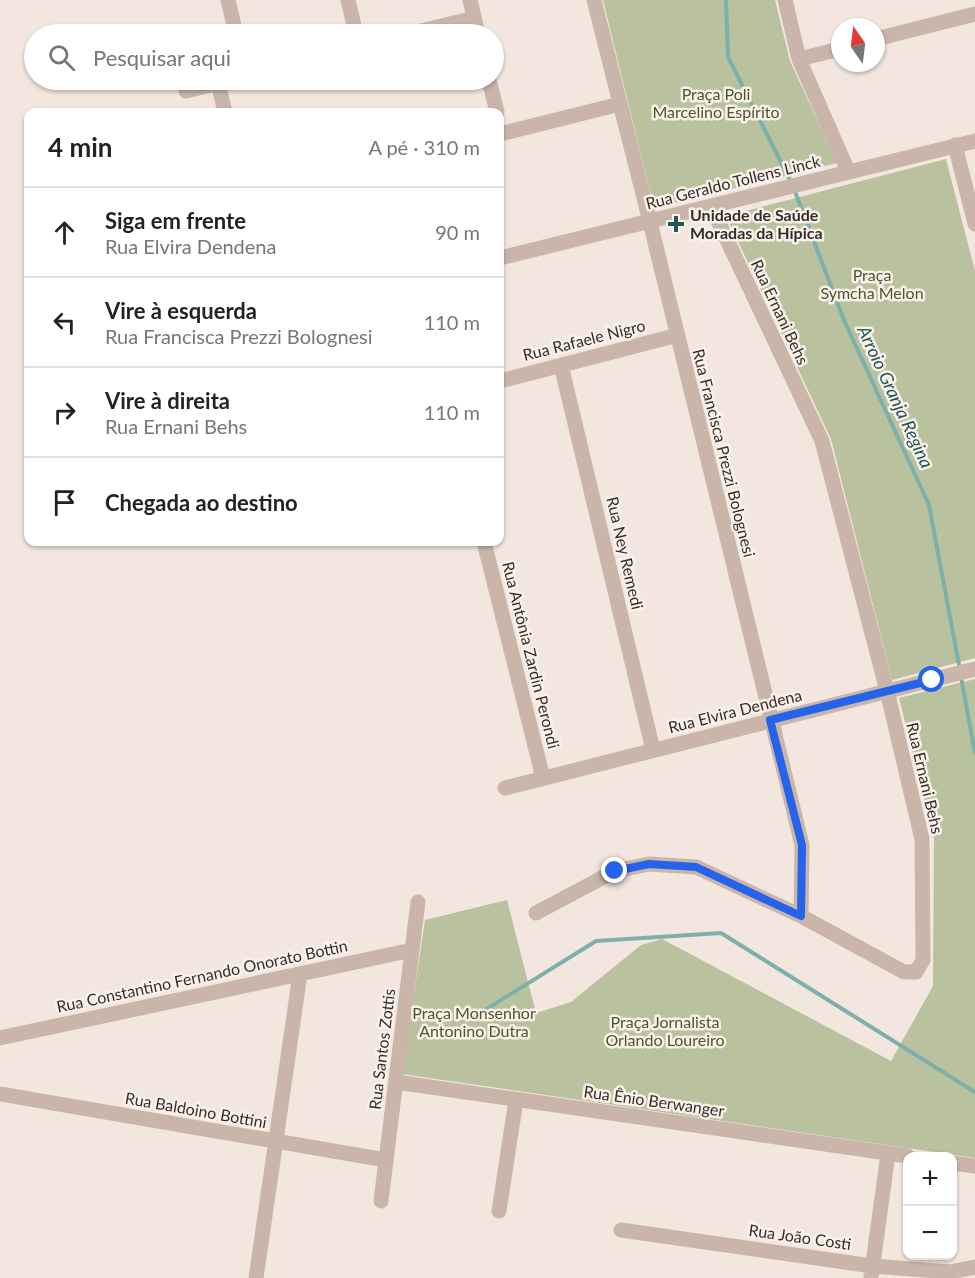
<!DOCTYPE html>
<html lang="pt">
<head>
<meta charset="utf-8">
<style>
  :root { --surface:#fff; --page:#f2f2f2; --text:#222; --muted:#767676; --line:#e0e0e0 }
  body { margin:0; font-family:Lato,sans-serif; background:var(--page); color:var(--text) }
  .controls { position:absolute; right:18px; bottom:18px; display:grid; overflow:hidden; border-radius:12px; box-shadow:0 2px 4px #0004 }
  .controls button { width:54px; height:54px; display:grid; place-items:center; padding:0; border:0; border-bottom:2px solid var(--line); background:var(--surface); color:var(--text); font:30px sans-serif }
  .compass { position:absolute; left:831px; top:18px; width:54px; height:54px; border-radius:50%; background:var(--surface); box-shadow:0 2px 4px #0004; rotate:346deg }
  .stop { position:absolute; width:18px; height:18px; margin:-14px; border:4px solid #2563eb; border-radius:50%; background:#fff }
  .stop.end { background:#2563eb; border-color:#fff; box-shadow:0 2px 6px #0008 }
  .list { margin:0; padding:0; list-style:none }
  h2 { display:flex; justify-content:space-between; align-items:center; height:78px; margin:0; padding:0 24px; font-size:26px }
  h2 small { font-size:20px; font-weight:400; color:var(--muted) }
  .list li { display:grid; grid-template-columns:39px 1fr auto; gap:18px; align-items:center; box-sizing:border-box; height:90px; padding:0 24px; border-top:2px solid var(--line) }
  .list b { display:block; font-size:22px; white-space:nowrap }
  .list p { margin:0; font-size:20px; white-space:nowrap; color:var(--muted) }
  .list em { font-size:20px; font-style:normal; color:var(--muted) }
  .icon { flex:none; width:33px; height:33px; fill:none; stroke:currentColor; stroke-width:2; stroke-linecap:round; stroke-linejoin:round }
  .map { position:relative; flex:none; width:975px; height:1278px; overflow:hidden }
  .search { position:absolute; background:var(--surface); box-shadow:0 2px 4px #0004; left:24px; top:24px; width:480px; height:66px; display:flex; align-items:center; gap:15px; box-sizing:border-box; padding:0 21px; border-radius:33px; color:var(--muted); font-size:22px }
  .panel { position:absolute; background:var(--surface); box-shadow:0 2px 4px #0004; left:24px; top:108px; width:480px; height:438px; border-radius:12px }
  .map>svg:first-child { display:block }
</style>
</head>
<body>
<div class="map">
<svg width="975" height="1278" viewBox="0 0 975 1278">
  <rect width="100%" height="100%" fill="#f2e6de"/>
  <path fill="#b9c19e" d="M603,0H775L790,61L837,163L654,208Z
    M946,159L975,271V658L892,680L831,439L726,216Z
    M975,679V1158L402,1074L425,920L507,900L536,1013L571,1002L641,945L662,939L891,1061L933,986L934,838L899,698Z"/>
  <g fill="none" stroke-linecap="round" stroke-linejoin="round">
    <path stroke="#7dafab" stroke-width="4" d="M726,0L728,57L791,182
      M794,189L844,320L929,505L960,670
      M961,677L975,753
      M469,1020L596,941L721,933L975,1092"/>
    <path stroke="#cab5aa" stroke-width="15" d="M228,0L236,34
      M348,0L356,34
      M470,0L478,34
      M594,0L650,222L802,845L801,916
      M785,0L799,59L848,171
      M409,34L474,18
      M876,39L975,14
      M799,59L840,49
      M489,80L497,112
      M218,83L225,112
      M186,91L231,80
      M500,134L620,104
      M955,145L975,224
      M500,258L975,141
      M561,365L653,750
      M500,381L678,335
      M484,542L543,778
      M505,788L975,669
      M536,913L615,871L649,864L696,867L801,916L904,972H916L923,960L922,839L887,691L822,441L711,206
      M0,1038L412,950
      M396,1082L908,1156
      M0,1094L386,1160
      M952,1163L975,1166
      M381,1201L418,902
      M499,1211L516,1100
      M621,1230L872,1266L950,1272L975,1267
      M256,1278L300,974
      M871,1278L888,1154"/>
  </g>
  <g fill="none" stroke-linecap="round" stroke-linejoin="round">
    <path stroke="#2563eb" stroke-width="8" d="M615,871L649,864L696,867L801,916L802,845L770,720L932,680"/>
  </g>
  <path fill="#1f5956" stroke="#faf1ea" stroke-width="2" d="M673 215h6v6h6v6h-6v6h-6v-6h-6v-6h6z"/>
  <g text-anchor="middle" stroke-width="5" stroke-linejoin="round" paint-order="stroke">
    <g font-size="16" fill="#4b562d" stroke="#faf1ea">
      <text x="716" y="100">Praça Poli<tspan x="716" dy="18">Marcelino Espírito</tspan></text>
      <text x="872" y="281">Praça<tspan x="872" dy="18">Symcha Melon</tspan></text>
      <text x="474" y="1019">Praça Monsenhor<tspan x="474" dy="18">Antonino Dutra</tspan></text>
      <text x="665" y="1028">Praça Jornalista<tspan x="665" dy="18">Orlando Loureiro</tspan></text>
    </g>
    <g font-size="16" fill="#382c29" stroke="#faf1ea">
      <text transform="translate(733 182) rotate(-14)" y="6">Rua Geraldo Tollens Linck</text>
      <text transform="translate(780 312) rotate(65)" y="6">Rua Ernani Behs</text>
      <text transform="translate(584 340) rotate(-14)" y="6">Rua Rafaele Nigro</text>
      <text transform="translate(724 453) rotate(76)" y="6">Rua Francisca Prezzi Bolognesi</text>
      <text transform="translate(625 553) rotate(77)" y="6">Rua Ney Remedi</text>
      <text transform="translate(531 655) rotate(76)" y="6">Rua Antônia Zardin Perondi</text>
      <text transform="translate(735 711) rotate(-14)" y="6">Rua Elvira Dendena</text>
      <text transform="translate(925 778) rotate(77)" y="6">Rua Ernani Behs</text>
      <text transform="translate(202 976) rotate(-12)" y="6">Rua Constantino Fernando Onorato Bottin</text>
      <text transform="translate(382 1049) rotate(-83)" y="6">Rua Santos Zottis</text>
      <text transform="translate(654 1101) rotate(8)" y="6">Rua Ênio Berwanger</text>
      <text transform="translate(196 1110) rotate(10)" y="6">Rua Baldoino Bottini</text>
      <text transform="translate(800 1237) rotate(8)" y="6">Rua João Costi</text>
    </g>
    <g font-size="16" font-weight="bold" fill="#382c29" stroke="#faf1ea" text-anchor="start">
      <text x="690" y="221">Unidade de Saúde<tspan x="690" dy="18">Moradas da Hípica</tspan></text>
    </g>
    <g font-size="18" font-style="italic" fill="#1f5956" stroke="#faf1ea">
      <text transform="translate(895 397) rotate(65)" y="6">Arroio Granja Regina</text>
    </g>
  </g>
</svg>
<div class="controls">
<button>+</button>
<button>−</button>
</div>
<svg class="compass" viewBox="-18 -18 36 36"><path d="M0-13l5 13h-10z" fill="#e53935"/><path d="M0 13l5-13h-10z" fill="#767676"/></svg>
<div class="stop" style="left:932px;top:680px"></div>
<div class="stop end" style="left:615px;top:871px"></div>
<div class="search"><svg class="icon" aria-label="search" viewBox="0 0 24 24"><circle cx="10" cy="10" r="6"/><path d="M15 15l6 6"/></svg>Pesquisar aqui</div>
<section class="panel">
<h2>4 min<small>A pé · 310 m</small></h2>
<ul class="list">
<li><svg class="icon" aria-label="ahead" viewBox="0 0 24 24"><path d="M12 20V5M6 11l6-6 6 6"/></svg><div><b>Siga em frente</b><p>Rua Elvira Dendena</p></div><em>90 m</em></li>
<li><svg class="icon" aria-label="left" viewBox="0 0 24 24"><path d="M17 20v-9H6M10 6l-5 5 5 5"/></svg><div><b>Vire à esquerda</b><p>Rua Francisca Prezzi Bolognesi</p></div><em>110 m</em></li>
<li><svg class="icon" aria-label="right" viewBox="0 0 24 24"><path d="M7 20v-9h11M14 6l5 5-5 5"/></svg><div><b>Vire à direita</b><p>Rua Ernani Behs</p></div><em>110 m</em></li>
<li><svg class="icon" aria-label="arrive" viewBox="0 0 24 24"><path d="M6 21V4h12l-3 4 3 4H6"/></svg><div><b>Chegada ao destino</b></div></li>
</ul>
</section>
</div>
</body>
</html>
